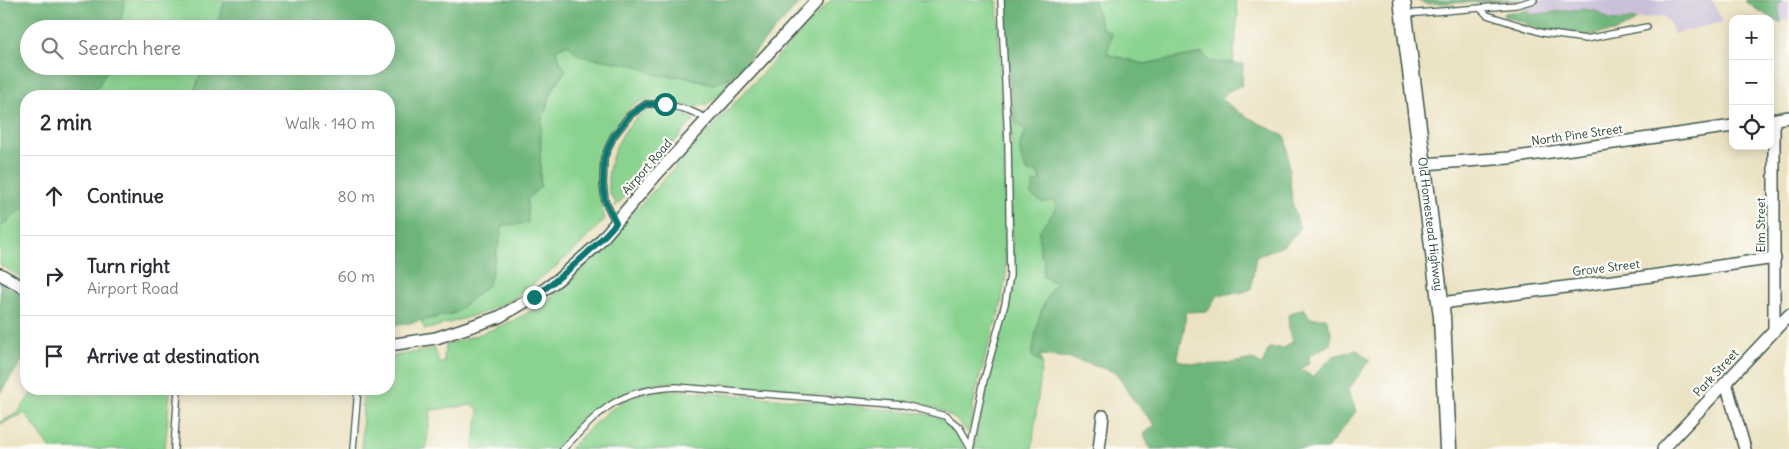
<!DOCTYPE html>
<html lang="en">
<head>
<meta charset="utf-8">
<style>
  :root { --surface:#fff; --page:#f7f7f7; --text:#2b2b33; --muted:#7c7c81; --line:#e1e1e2 }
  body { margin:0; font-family:Delius,sans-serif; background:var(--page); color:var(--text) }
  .controls { position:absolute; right:15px; top:15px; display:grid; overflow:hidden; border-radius:10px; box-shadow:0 2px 12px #0003 }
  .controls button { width:45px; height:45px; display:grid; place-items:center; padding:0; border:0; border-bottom:1px solid var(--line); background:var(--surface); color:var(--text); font:25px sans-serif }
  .stop { position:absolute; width:15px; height:15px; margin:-11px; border:4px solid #0f766e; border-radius:50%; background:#fff }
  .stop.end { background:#0f766e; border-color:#fff; box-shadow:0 1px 5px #0008 }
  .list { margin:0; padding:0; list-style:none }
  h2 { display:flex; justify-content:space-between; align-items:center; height:65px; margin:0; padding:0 20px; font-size:21px }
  h2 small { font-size:16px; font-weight:400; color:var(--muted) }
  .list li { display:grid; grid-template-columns:32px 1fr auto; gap:15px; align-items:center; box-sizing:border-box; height:80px; padding:0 20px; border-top:1px solid var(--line) }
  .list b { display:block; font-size:19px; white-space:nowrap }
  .list p { margin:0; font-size:16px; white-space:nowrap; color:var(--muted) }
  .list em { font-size:16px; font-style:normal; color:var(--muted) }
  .icon { flex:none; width:28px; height:28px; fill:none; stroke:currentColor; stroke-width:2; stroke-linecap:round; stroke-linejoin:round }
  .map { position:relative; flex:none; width:1789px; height:449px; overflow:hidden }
  .search { position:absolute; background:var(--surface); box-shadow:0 2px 12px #0003; left:20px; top:20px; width:375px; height:55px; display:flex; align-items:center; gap:12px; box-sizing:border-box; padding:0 18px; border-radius:28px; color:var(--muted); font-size:19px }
  .panel { position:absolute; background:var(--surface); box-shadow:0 2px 12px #0003; left:20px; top:90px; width:375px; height:305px; border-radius:20px }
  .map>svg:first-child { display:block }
</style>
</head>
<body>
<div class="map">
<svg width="1789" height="449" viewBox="0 0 1789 449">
  <rect width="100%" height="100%" fill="#fdfcf7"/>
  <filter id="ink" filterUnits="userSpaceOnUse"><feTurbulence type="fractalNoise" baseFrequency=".02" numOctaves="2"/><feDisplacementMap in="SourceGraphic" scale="10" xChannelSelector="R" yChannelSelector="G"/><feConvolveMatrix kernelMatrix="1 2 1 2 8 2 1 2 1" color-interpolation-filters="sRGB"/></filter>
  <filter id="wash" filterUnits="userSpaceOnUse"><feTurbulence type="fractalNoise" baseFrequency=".0096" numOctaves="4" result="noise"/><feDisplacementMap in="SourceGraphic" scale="20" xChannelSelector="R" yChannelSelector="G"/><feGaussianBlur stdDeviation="1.12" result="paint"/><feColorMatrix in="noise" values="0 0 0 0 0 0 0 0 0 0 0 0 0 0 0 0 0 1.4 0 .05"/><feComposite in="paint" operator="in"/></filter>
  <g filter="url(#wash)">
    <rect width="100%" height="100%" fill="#ebe2c2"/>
    <path fill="#c9bfd7" d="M1526,0H1712L1723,22L1673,34L1672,27L1663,16L1616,21L1610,20L1596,11L1582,9L1529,15Z
      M1781,0H1789V19L1781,23L1778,6Z"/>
    <path fill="#89d38f" stroke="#548862" d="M125,0H225L216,29H119Z
      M831,0H997L1004,150L1006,274L1001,305L983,364V370L980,374L972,409L973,414L968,433C956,415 940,410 921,404C863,399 806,393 749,388C716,385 671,377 639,387C605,398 582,424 558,449H473L479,410L472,405L431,410L426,449H362L363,397L366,389H389V359L395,356L433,349H435L439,363H445L444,355L446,345C476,336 506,326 533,310C579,282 610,238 646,199C707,132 769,66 831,0Z
      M1093,0H1235L1238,13L1233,63L1210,62L1203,53L1144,64L1107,54L1102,27Z
      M568,44L579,56L635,65L657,75L686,77L713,84L733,76C725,87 717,100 704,105C691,111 665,99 648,100C636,101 627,111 621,119C614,129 604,140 601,152C595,174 599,197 605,219L577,248L554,268L511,300L485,312L425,330L421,321L455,313L489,284L503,225L528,223L527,199L540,187L541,122L553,89L566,70L561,64L556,49Z
      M109,66H203L193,96H93Z
      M663,108L680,112L694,120L615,207L616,203C614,199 609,195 609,190C604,164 622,126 644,112C649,108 657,109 663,108Z
      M1012,108L1016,124L1026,130L1020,142L1057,208L1039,232L1044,260L1043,276L1056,282C1039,308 1037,326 1032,356L1042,363L1032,449H974L988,364H994L993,354L1001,337L999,333L1013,275L1011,170Z
      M26,206V280L0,265V227Z
      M31,389H170L165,449H51L25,413L0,424V422L18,413L33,391Z
      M677,390L809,401L926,414C949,421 955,427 964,449H570C590,428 610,405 638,395C650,391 665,391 677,390Z"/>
    <path fill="#6eb57a" stroke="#467957" d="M0,0H125L119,29H29V66H109L93,96H26V206L0,227Z
      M225,0H802L733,76L713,84L686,77L657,75L635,65L579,56L568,44L556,49L561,64L566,69L553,89L541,122L540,187L527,199L528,223L503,225L489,284L455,313L405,324L389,325V96H193L203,66H386V29H216Z
      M1006,0H1093L1102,27L1112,34L1107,54L1144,64L1203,53L1210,62L1243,64L1242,85L1227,92L1221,99L1240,113L1286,137L1292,202L1300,229L1285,245L1256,256L1251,289L1243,292L1218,295L1208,311L1186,312L1184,331L1177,360C1203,367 1226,365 1252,359L1262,365L1269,348H1284L1292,342L1289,330L1288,315L1304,308L1310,318H1326L1332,334L1330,345L1310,355L1308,364L1300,369L1313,377L1333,356L1357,350L1370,360L1348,390L1356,411L1327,449H1150L1144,434L1155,425L1132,398L1115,372L1070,358L1040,355L1042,363L1032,356C1037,326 1038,309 1056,283L1043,276L1044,260L1040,254L1039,231L1057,208L1053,200L1043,203L1030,194L1033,190V183L1042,180L1038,173L1028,172C1017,154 1018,148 1026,130L1016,124C1006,84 1007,41 1006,0Z
      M1416,0H1522L1426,4Z
      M1746,0H1781L1778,6L1781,23L1756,9L1745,1Z
      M1582,9L1596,11L1610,20L1616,21L1635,19L1636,20L1630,25L1613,32L1581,36L1534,28L1523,22L1503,16L1504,13L1528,10L1529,15Z
      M0,282L26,297V355L0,393Z"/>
  </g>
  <g filter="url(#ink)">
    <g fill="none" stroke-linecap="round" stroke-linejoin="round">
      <g stroke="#3e5649" stroke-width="8">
        <path id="lane" d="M1480,8L1516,5L1534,0
          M1405,14L1480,8L1487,15L1543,33L1586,39L1647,27
          M616,223L605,201L603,184L604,158L613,137L630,115L646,104H665L688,110L708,119
          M174,449L178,389
          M353,449L358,389
          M563,449C602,409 617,390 676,387L904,405L945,416L959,427L970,446
          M970,449L984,380L1005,304L1010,275L1008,142L1001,0"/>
      </g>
      <g stroke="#3e5649" stroke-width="14">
        <path id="street" d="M1770,120L1789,117
          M1774,120V331
          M1423,164L1509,158L1733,126
          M0,274L26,289
          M1441,303L1644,277L1775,258
          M389,345L436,338L499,317L534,297L560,278L597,245L656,175L817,0
          M1726,383L1745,449
          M1099,449L1103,416
          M1663,449L1789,315"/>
      </g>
      <g stroke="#3e5649" stroke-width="19">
        <g id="secondary">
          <path id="s1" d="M1402,0L1442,317L1448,449"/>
        </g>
      </g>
      <use href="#lane" stroke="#fff" stroke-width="5.5"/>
      <use href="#street" stroke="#fff" stroke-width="11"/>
      <use href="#secondary" stroke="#fff" stroke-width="16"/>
    </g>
  </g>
  <g fill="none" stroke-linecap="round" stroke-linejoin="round" filter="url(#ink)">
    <path stroke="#0f766e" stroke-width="6" d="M534,297C564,275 592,251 616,223L605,201L603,184L604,158L613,137L630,115L646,104H665"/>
  </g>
  <g text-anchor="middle" stroke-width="4.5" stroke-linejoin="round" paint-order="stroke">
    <g font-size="12" fill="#1f3d34" stroke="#fdfcf7">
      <text transform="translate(1577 135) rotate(-8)" y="4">North Pine Street</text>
      <text transform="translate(647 167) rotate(-49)" y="4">Airport Road</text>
      <text dy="4" stroke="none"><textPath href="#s1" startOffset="226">Old Homestead Highway</textPath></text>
      <text transform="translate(1761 225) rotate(-90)" y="4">Elm Street</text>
      <text transform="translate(1606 268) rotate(-7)" y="4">Grove Street</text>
      <text transform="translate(1716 373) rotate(-47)" y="4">Park Street</text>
    </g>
  </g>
</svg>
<div class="controls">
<button>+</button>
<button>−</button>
<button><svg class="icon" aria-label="locate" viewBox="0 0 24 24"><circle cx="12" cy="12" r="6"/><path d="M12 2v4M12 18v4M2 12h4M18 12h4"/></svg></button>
</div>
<div class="stop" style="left:665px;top:104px"></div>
<div class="stop end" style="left:534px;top:297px"></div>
<div class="search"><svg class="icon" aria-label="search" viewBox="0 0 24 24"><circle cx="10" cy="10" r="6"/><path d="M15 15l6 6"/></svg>Search here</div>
<section class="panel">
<h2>2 min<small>Walk · 140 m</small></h2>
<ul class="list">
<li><svg class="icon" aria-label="ahead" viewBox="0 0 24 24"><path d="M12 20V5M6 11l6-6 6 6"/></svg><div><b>Continue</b></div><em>80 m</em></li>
<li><svg class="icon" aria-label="right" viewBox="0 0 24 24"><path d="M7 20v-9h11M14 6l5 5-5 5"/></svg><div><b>Turn right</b><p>Airport Road</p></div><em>60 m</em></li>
<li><svg class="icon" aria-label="arrive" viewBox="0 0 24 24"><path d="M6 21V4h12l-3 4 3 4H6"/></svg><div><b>Arrive at destination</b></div></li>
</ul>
</section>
</div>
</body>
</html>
